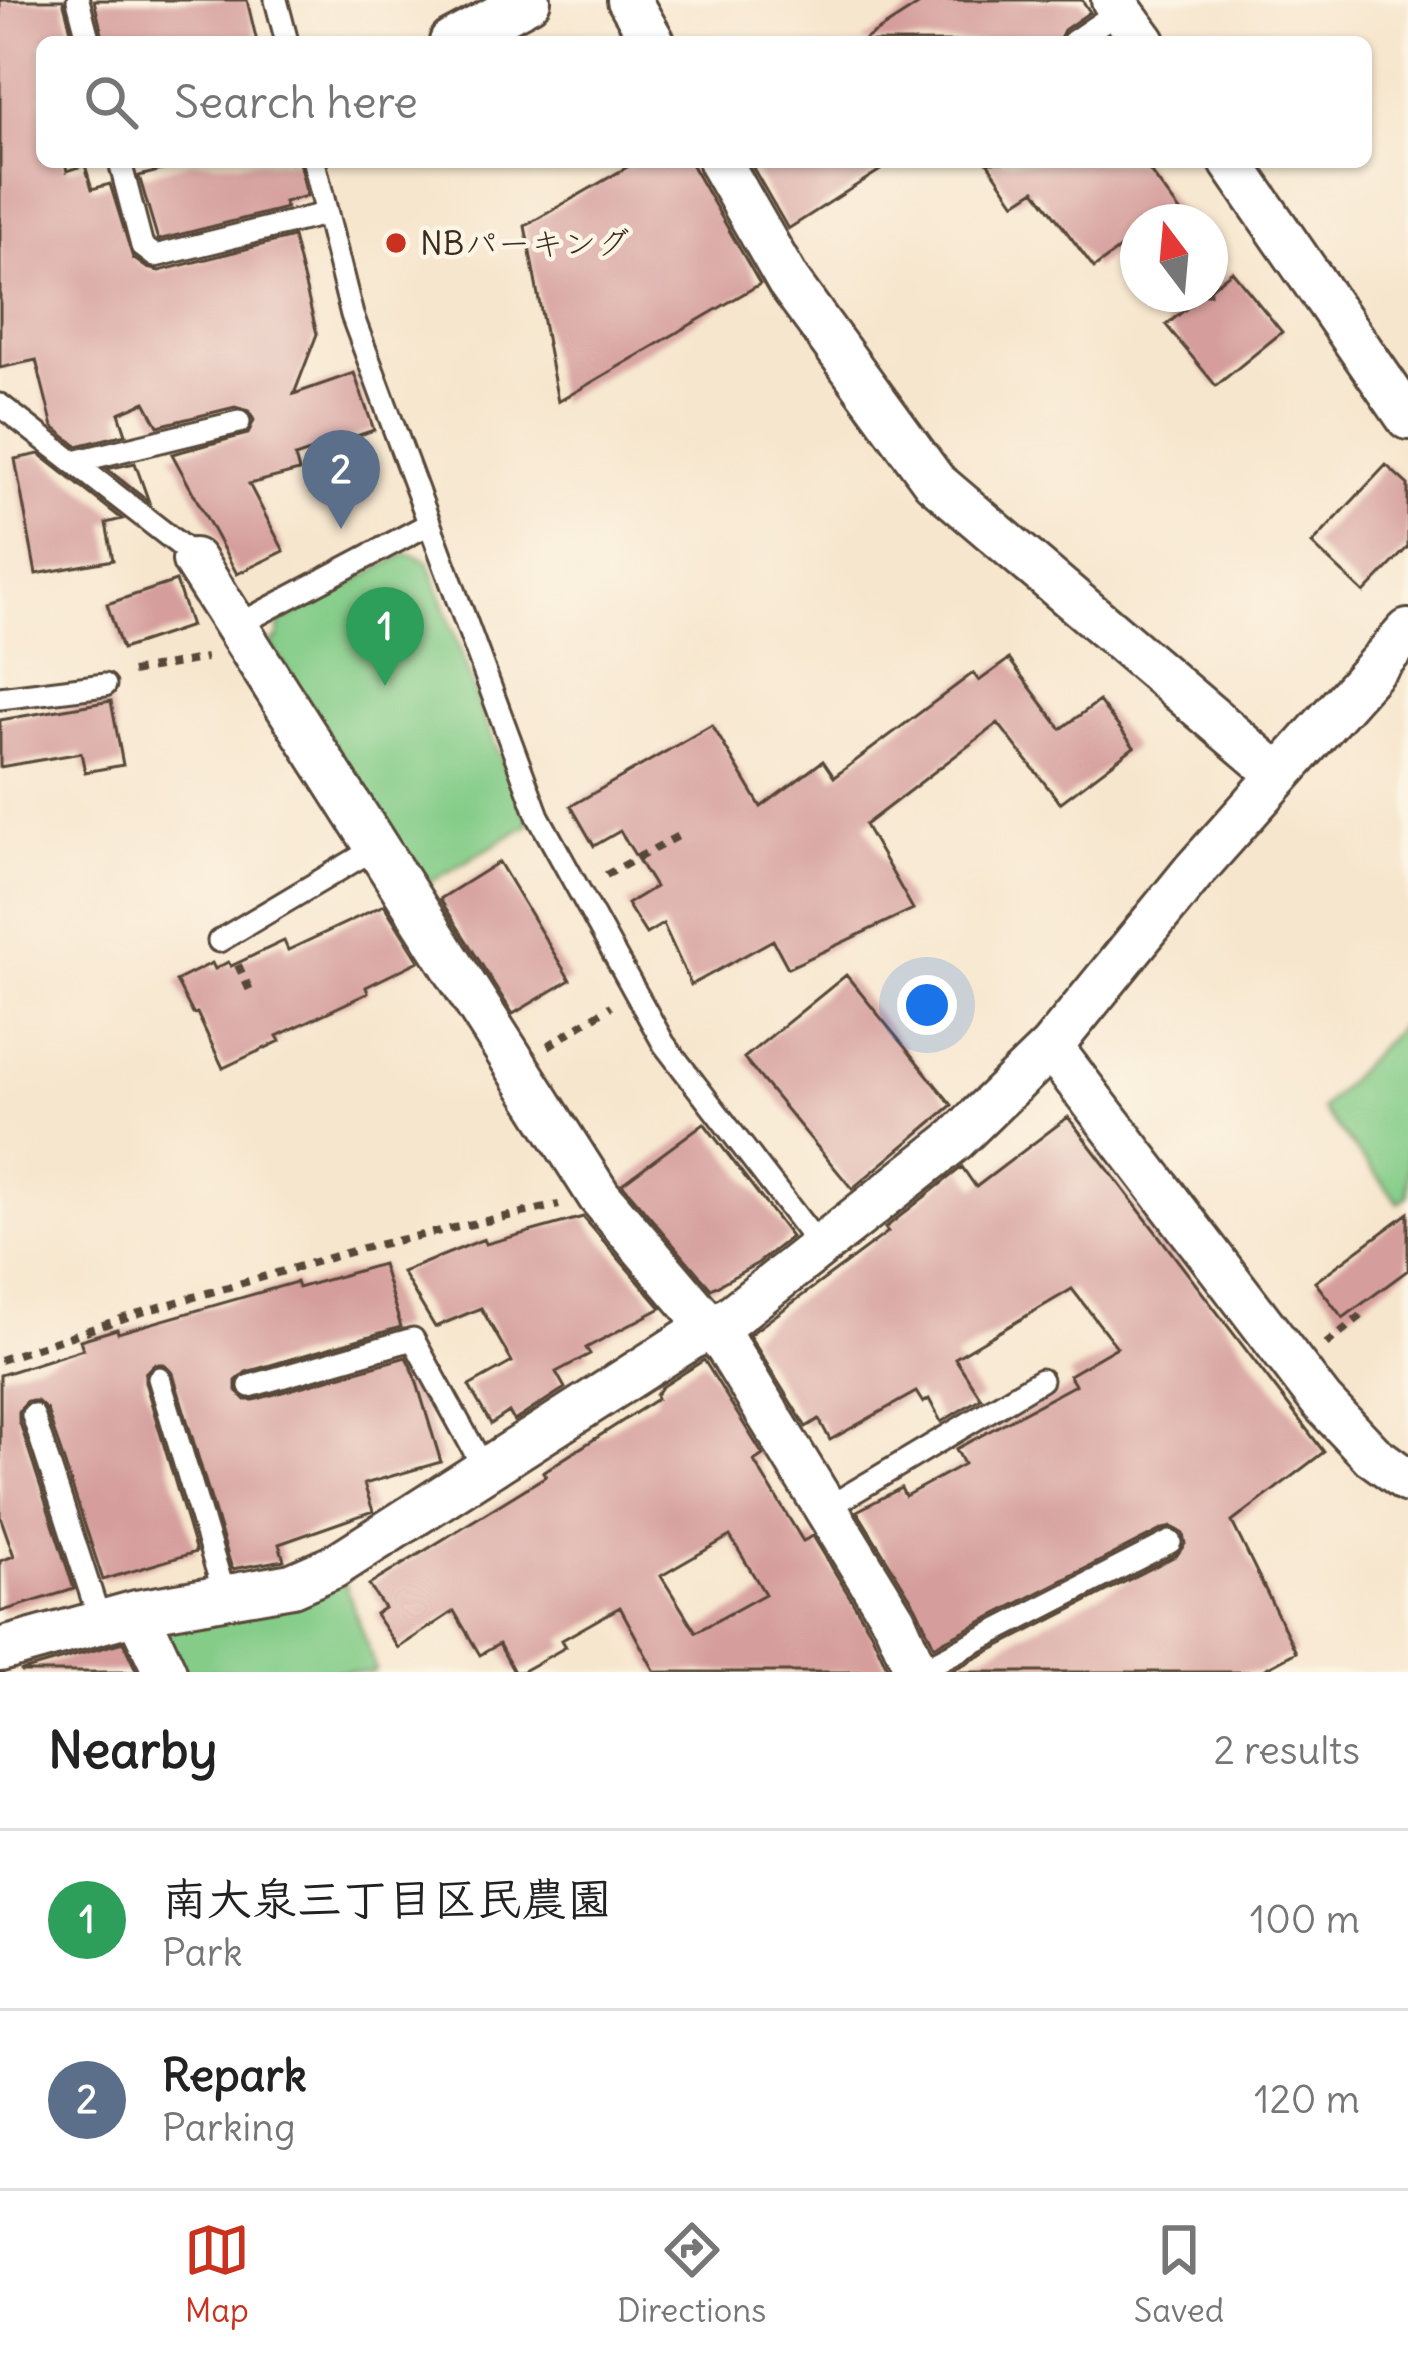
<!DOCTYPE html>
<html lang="en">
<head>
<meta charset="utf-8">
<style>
  :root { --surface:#fff; --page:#f2f2f2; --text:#222; --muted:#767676; --line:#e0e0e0; --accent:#c8321e }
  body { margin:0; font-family:Delius,"Klee One",sans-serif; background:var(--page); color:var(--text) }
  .compass { position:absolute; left:1120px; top:204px; width:108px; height:108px; border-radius:50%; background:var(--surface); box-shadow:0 3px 9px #0004; rotate:344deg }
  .you { position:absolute; left:927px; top:1005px; width:42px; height:42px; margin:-30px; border:9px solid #fff; border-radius:50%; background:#1a73e8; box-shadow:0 0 0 18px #1a73e833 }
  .badge { display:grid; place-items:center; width:78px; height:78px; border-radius:50%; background:var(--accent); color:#fff; font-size:39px; font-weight:700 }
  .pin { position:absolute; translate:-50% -99px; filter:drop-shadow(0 3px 6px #0008) }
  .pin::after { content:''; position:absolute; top:63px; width:42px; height:36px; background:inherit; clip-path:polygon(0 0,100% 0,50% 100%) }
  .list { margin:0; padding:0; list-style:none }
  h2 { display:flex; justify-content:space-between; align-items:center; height:156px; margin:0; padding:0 48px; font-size:51px }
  h2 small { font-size:39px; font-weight:400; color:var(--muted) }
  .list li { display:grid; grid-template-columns:78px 1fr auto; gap:36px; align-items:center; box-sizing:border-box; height:180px; padding:0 48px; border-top:3px solid var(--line) }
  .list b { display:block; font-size:45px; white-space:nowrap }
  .list p { margin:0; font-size:39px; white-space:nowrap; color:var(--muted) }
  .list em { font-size:39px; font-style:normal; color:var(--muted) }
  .icon { flex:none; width:66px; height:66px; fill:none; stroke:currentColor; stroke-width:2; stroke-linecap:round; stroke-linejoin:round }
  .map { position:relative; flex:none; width:1408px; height:1672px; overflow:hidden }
  .search { position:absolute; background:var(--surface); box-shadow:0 3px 9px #0004; left:36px; right:36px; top:36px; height:132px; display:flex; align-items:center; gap:30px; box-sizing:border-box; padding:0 42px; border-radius:18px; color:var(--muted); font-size:45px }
  .sheet { height:516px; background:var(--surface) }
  nav { display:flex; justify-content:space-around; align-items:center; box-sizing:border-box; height:168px; border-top:3px solid var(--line); background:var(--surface); font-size:33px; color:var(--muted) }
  nav a { display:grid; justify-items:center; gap:6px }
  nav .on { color:var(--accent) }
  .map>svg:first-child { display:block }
</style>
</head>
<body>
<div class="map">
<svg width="1408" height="1672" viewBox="0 0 1408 1672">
  <rect width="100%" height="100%" fill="#fcf5e5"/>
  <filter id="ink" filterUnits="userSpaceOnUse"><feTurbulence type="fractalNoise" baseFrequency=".00833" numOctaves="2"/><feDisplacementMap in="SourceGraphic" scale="24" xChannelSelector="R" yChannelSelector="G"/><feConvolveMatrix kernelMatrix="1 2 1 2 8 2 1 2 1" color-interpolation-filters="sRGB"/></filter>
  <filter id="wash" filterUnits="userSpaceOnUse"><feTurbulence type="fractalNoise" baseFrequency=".004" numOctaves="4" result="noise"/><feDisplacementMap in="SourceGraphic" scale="48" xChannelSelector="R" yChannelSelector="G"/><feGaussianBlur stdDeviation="2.7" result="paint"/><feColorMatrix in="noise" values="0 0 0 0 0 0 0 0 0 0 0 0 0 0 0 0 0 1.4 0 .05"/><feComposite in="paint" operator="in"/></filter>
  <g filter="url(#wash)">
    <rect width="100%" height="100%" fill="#f7e6ce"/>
    <path fill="#84cc88" stroke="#607b53" stroke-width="3" d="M407,553L428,561L488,728L530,824L422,887L270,643L278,638L280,622Z
      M1408,1017V1196L1399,1203L1322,1109Z
      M345,1583L376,1670L371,1672H180L161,1625Z"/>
    <g id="blocks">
      <path fill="#d59e9c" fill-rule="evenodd" d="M0,0H63L74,42H42V162H65L67,171L85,165L92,189L110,184L133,258L147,268L159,271L293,237L317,334L294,394L354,373L374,430L295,457L299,471L249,484L284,551L237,574L172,454L248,434L254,420L249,411L235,407L158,426L145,402L119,413L126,434L77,446L53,427L36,360L0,368Z
        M94,0H247L257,42H104Z
        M926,0H1082L1090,12L1064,30L1058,42H861Z
        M193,162H299L307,196L284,202L286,208L158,240L139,176Z
        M636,162H690L760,284L558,402L525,226Z
        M761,162H893L788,229L753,168Z
        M987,162H1143L1188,222H1138V235L1094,268L1035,190L1015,203Z
        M1232,271L1282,332L1216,386L1166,325L1204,294H1210V289Z
        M39,454L122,519L106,523L113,560L36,574L15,459Z
        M135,463L149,502L107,469Z
        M1386,465L1408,485V547L1364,593L1312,544Z
        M176,581L191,626L122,649L107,604Z
        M1009,659L1061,729L1099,701L1134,747L1060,803L998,723L865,825L913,909L788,968L773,940L691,985L663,924L646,934L627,904L655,887L620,831L594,846L571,806L712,725L761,807L823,761L834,777L973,673L979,681Z
        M111,701L123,765L85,772L81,753L0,767V720Z
        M499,862L570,980L513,1014L440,899Z
        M384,905L419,961L366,987L368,993L277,1036L280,1041L223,1068L197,1013L193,1014L176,981L212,963L215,969L228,962L231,966L284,941L288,950Z
        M846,975L952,1105L852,1189L744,1058Z
        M1068,1117L1324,1452L1232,1522L1296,1652L1259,1672H949L1177,1555L1185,1544L1183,1534L1172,1527L1163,1529L934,1646L916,1607L857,1511L901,1488L905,1496L964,1464L956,1449L1075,1385L1069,1375L1117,1347L1072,1289L955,1358L981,1398L941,1422L929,1399L923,1403L916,1392L830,1440L819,1419L806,1427L749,1335L888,1232L885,1228L962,1167L976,1187Z
        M704,1123L791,1237L758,1263L711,1289L622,1184Z
        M1408,1213V1270L1343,1318L1315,1282Z
        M583,1217L661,1308L586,1348L590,1354L556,1372L565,1388L514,1421L509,1412L491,1424L469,1386L512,1362L481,1308L435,1327L402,1272L484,1239L486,1244Z
        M382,1264L401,1327L246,1372L236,1381V1391L245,1400H254L406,1357L414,1373L441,1462L364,1484L373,1511L279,1544L284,1560L232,1569L173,1374L164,1364H154L145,1373V1382L196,1552L103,1580L47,1410L37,1401H27L19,1411V1420L74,1589L0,1612V1561L14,1556L0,1516V1375L83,1349L80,1340L117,1329L118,1333L296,1282L298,1288Z
        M704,1360L763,1455L754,1461L803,1541L813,1536L871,1632L889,1672H655L620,1607L562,1640L566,1647L521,1672H514L499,1644L480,1655L454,1611L398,1648L375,1614L384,1608L369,1585L546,1476L543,1472L657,1399L656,1395L662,1387ZM730,1536L765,1594L696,1632L661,1576Z
        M123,1642L137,1672H20L25,1670Z"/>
    </g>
  </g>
  <g filter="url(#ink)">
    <use href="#blocks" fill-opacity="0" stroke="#574638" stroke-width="3"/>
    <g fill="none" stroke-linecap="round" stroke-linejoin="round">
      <g stroke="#574638" stroke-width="27">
        <path id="lane" d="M78,0L89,42
          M276,0L287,42
          M1073,42L1120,10
          M120,162L142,246L155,256L325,214
          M314,162L352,315L538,816L664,1044L820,1247
          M0,405L185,549L194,560
          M74,462L239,422
          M236,626L427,525
          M0,698L105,685
          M219,941L377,847
          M159,1378L225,1596
          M250,1386L413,1339L485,1470
          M33,1415L100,1621
          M827,1508L1041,1380
          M908,1670L932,1664L1170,1542"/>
      </g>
      <g stroke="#574638" stroke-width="48">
        <path id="street" d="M629,0L653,42
          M1113,0L1144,42
          M451,42L529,0
          M720,162L788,281L934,481L1278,774
          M1231,162L1408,418
          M194,560L599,1196L727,1347L894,1620L917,1672
          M1051,1047L1322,1402L1372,1455L1408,1481
          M137,1612L165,1672
          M0,1650L137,1612L292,1585L333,1567L691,1338L731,1317L955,1140L1051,1047L1194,871L1408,631"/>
      </g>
      <path stroke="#574638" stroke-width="8" stroke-dasharray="9 9" stroke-linecap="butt" d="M132,672L206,658
        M606,875L680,835
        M238,965L253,997
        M548,1046L611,1006
        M1326,1344L1362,1315
        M0,1360L139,1313L363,1248L559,1205"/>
      <use href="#lane" stroke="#fff" stroke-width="21"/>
      <use href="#street" stroke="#fff" stroke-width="42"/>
    </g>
  </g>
  <circle fill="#c8321e" stroke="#fcf5e5" stroke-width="4.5" cx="396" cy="243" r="12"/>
  <g text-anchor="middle" stroke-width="9" stroke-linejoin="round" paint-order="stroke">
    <g font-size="33" fill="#3b2a1e" stroke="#fcf5e5" text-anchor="start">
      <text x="420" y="255">NBパーキング</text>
    </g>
  </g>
</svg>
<svg class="compass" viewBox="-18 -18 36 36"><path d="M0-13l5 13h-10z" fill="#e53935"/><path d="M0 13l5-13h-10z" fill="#767676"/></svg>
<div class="you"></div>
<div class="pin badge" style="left:385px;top:686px;background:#2e9e5b">1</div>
<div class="pin badge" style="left:341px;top:529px;background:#5c6f8a">2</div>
<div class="search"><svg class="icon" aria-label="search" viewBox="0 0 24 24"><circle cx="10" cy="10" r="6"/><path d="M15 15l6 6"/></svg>Search here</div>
</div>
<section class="sheet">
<h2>Nearby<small>2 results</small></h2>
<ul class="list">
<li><span class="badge" style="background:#2e9e5b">1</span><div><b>南大泉三丁目区民農園</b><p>Park</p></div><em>100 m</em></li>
<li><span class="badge" style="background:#5c6f8a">2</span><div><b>Repark</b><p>Parking</p></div><em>120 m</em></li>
</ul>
</section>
<nav>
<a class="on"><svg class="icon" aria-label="map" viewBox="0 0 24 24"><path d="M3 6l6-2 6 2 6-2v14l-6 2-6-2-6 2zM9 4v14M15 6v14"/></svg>Map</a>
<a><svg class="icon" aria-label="directions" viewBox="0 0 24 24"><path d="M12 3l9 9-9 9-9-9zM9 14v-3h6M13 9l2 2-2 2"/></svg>Directions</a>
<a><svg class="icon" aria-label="saved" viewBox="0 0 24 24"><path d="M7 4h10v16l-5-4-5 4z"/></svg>Saved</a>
</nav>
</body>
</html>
